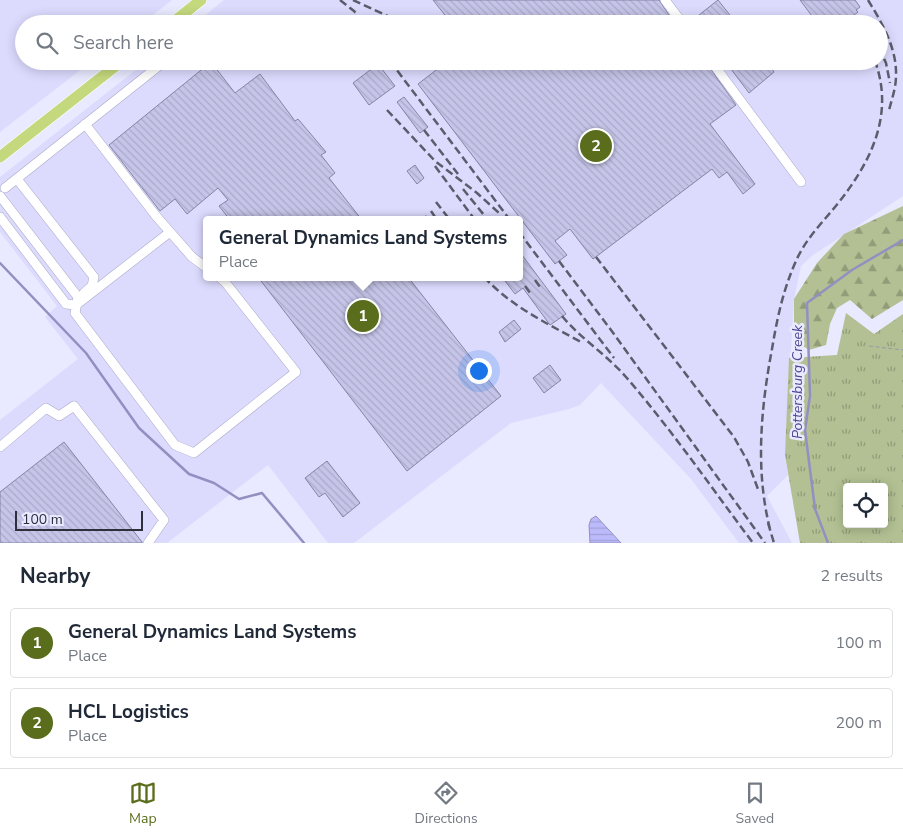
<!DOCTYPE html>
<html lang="en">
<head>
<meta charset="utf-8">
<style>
  :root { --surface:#fff; --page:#f2f2f3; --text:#1f2937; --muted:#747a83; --line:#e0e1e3; --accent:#596d1c }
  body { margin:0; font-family:"Nunito Sans",sans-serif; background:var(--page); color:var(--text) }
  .controls { position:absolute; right:15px; bottom:15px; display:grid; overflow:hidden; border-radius:5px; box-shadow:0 2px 12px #0003 }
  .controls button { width:45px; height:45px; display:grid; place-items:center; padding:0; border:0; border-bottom:1px solid var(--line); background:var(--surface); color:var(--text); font:25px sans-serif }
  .scale { position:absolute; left:15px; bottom:12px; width:128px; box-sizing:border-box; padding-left:5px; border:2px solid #2f2e3c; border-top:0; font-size:14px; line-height:18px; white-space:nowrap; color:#2f2e3c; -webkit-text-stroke:4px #e9e9ff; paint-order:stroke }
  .you { position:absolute; left:478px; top:370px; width:18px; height:18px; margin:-12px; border:4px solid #fff; border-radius:50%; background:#1a73e8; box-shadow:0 0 0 8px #1a73e833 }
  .badge { display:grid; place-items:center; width:32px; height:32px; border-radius:50%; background:var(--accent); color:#fff; font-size:16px; font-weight:700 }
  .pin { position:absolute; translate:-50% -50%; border:2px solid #fff; box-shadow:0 1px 5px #0006 }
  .popup { position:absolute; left:203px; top:216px; width:320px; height:65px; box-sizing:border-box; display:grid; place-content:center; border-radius:5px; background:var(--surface); filter:drop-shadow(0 1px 4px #0005); font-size:16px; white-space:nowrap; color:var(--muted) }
  .popup b { font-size:19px; color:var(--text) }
  .popup::after { content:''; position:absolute; left:50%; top:100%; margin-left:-10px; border:10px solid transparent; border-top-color:var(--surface) }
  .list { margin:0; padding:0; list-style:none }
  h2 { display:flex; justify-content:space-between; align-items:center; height:65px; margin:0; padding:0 20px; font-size:21px }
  h2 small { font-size:16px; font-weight:400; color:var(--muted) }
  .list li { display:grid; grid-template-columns:32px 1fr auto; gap:15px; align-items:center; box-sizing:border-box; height:70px; margin:0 10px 10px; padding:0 10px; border:1px solid var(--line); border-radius:5px }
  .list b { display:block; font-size:19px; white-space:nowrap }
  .list p { margin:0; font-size:16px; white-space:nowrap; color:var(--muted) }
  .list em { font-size:16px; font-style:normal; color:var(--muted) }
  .icon { flex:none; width:28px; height:28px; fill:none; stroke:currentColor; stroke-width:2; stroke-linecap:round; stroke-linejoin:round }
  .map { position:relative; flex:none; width:903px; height:543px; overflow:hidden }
  .search { position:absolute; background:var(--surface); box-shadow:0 2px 12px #0003; left:15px; right:15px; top:15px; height:55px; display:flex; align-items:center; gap:12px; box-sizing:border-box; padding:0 18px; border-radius:28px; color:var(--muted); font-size:19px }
  .sheet { height:225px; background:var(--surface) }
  nav { display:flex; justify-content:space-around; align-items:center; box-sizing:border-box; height:70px; border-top:1px solid var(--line); background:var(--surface); font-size:14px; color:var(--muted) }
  nav a { display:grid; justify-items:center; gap:2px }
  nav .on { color:var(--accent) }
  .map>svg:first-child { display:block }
</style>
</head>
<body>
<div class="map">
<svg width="903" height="543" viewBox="0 0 903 543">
  <defs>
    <pattern id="grass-tufts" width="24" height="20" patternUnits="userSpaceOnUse" patternTransform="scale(1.25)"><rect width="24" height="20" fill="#b2c093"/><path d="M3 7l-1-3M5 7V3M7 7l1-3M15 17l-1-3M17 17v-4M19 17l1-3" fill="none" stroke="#919c79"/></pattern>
    <pattern id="forest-firs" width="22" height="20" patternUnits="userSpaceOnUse" patternTransform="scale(1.25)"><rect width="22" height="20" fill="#b2c093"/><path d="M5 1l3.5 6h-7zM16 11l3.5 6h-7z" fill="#919c79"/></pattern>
    <pattern id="water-rules" width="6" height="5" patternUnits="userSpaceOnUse" patternTransform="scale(1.25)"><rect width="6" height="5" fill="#bcbafa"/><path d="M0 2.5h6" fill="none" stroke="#a2a0d7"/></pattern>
    <pattern id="building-back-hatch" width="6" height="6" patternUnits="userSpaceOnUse" patternTransform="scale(1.25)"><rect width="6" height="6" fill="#c6c5e9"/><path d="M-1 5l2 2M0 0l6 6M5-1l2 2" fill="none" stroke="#aaaac9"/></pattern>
  </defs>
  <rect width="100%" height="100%" fill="#e9e9ff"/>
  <path fill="#dcdbfe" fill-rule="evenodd" d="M0,0H172L141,24H24V61H92L0,132Z
    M224,0H903V196L813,255L801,266L794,299L785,455L788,475L767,496L792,543H739L691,479L601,383L580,405L569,409L511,423L354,543H328L268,465L167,543H0V420L78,359L45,317L57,306L0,232V177L147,61H879V24H194ZM207,220H519V277H207Z"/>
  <path fill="url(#grass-tufts)" fill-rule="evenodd" d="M846,313L874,334L903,314V543H800L785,455L789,358L837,355ZM847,487H884V524H847Z"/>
  <path fill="url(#forest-firs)" d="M903,206V300L872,319L850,300L837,308L830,324L826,345L809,350L797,342L794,335V299L817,263L844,234Z"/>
  <path fill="url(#water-rules)" stroke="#9290c1" d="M596,516L621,543H590L589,525L591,519Z"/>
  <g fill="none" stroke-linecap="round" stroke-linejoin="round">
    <path stroke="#9290c1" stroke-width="2.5" d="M0,263L86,353L139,428L189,474L214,483L239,499L262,493L304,543
      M828,543L815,509L805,430L810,396L807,303L852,270L903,240"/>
  </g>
  <path fill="url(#building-back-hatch)" stroke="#8484a5" d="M433,0H659L675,24H452Z
    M718,0L737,24H697L694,19Z
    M800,0H855L860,7L856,10L858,12L846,21L841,15L829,24H818Z
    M448,61H705L736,105L710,124L755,184L743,194L727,172L719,178L712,169L593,259L570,229L555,241L567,255L555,264L418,84Z
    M725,61H766L774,72L749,93Z
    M211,62L235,93L260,74L295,121L298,119L326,152L321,155L335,173L329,178L362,220H230L219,206L228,200L218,188L187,214L175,199L160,211L109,145Z
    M378,64L395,86L369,105L353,83Z
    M404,97L428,127L420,133L397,102Z
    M415,165L424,178L417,184L407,171Z
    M519,251L566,314L550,325L523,288L515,294L502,277H519Z
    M258,277H408L501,396L407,471Z
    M514,320L521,329L505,342L499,332Z
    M550,365L561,380L544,393L533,378Z
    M64,442L142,542V543H0V492Z
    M327,461L360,503L343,517L325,493L319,497L305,478Z"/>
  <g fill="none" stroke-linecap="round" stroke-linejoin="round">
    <g stroke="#a8a7ca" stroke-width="10">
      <path id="minor" d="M665,0L683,24
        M184,14L192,24
        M711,61L801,182
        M85,124L156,216L192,257L207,268
        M17,179L94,277L92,286L84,293
        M5,188L165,61
        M0,196L78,297L75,313L175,445L194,453L296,372L225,282L219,277
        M0,217L66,304L76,305L170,232
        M0,447L46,408L59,416L74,406L164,520L148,543"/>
    </g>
    <g stroke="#fff" stroke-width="12">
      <path id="major" d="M171,24L201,0
        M0,157L122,61"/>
    </g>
    <path stroke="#9797a9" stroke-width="1" stroke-dasharray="4 2.5" stroke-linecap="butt" d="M869,346L903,350"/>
    <use href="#minor" stroke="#fff" stroke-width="9"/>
    <use href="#major" stroke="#c4d97d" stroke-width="11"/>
    <path stroke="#5c5c6c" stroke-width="2.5" stroke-dasharray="8 4" stroke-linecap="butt" d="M340,0L354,11L365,24
      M353,0L405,24
      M868,0C882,23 897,48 896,76C896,87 892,99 889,110
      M854,16L860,24
      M879,48L886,63L890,83
      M390,61L510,220
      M387,110L435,161L477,193L499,213
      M424,130L458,174
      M435,166L475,220
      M463,189L488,220
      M436,202L450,220
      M431,211L437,220
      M425,216L428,220
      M519,232L614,358
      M596,257L734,437L748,462L759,492
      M559,261L611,330L765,543
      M484,277C512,307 548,324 583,343
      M535,280L540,287
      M525,286L531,294
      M562,316C581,339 606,354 626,377C671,429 711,487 753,543
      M768,523L774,543
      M770,529C755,470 761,407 772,349C777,319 783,290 796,261C805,240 821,224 835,207C870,164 895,116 875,61"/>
  </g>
  <g text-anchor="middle" stroke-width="5" stroke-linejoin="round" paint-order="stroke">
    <g font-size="14" font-style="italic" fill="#504792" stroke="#e9e9ff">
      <text transform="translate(797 382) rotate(-90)" y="5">Pottersburg Creek</text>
    </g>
  </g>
</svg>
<div class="controls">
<button><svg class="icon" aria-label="locate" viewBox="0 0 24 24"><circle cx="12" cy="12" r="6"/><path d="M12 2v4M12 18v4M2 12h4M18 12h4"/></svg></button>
</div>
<div class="scale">100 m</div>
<div class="you"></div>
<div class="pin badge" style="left:363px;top:316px">1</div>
<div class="popup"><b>General Dynamics Land Systems</b>Place</div>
<div class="pin badge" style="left:596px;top:146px">2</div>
<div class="search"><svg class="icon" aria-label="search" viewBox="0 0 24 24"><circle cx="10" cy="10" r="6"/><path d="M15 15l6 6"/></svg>Search here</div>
</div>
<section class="sheet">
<h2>Nearby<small>2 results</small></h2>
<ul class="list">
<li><span class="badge">1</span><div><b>General Dynamics Land Systems</b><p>Place</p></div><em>100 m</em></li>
<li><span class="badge">2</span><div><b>HCL Logistics</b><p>Place</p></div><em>200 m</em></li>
</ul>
</section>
<nav>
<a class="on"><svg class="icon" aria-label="map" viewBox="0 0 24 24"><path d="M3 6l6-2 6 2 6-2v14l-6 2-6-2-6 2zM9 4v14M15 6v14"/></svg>Map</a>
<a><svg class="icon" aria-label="directions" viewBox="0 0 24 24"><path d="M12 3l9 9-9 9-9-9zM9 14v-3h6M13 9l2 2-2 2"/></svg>Directions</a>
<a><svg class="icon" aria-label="saved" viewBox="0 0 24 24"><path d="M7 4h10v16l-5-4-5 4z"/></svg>Saved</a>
</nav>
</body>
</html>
